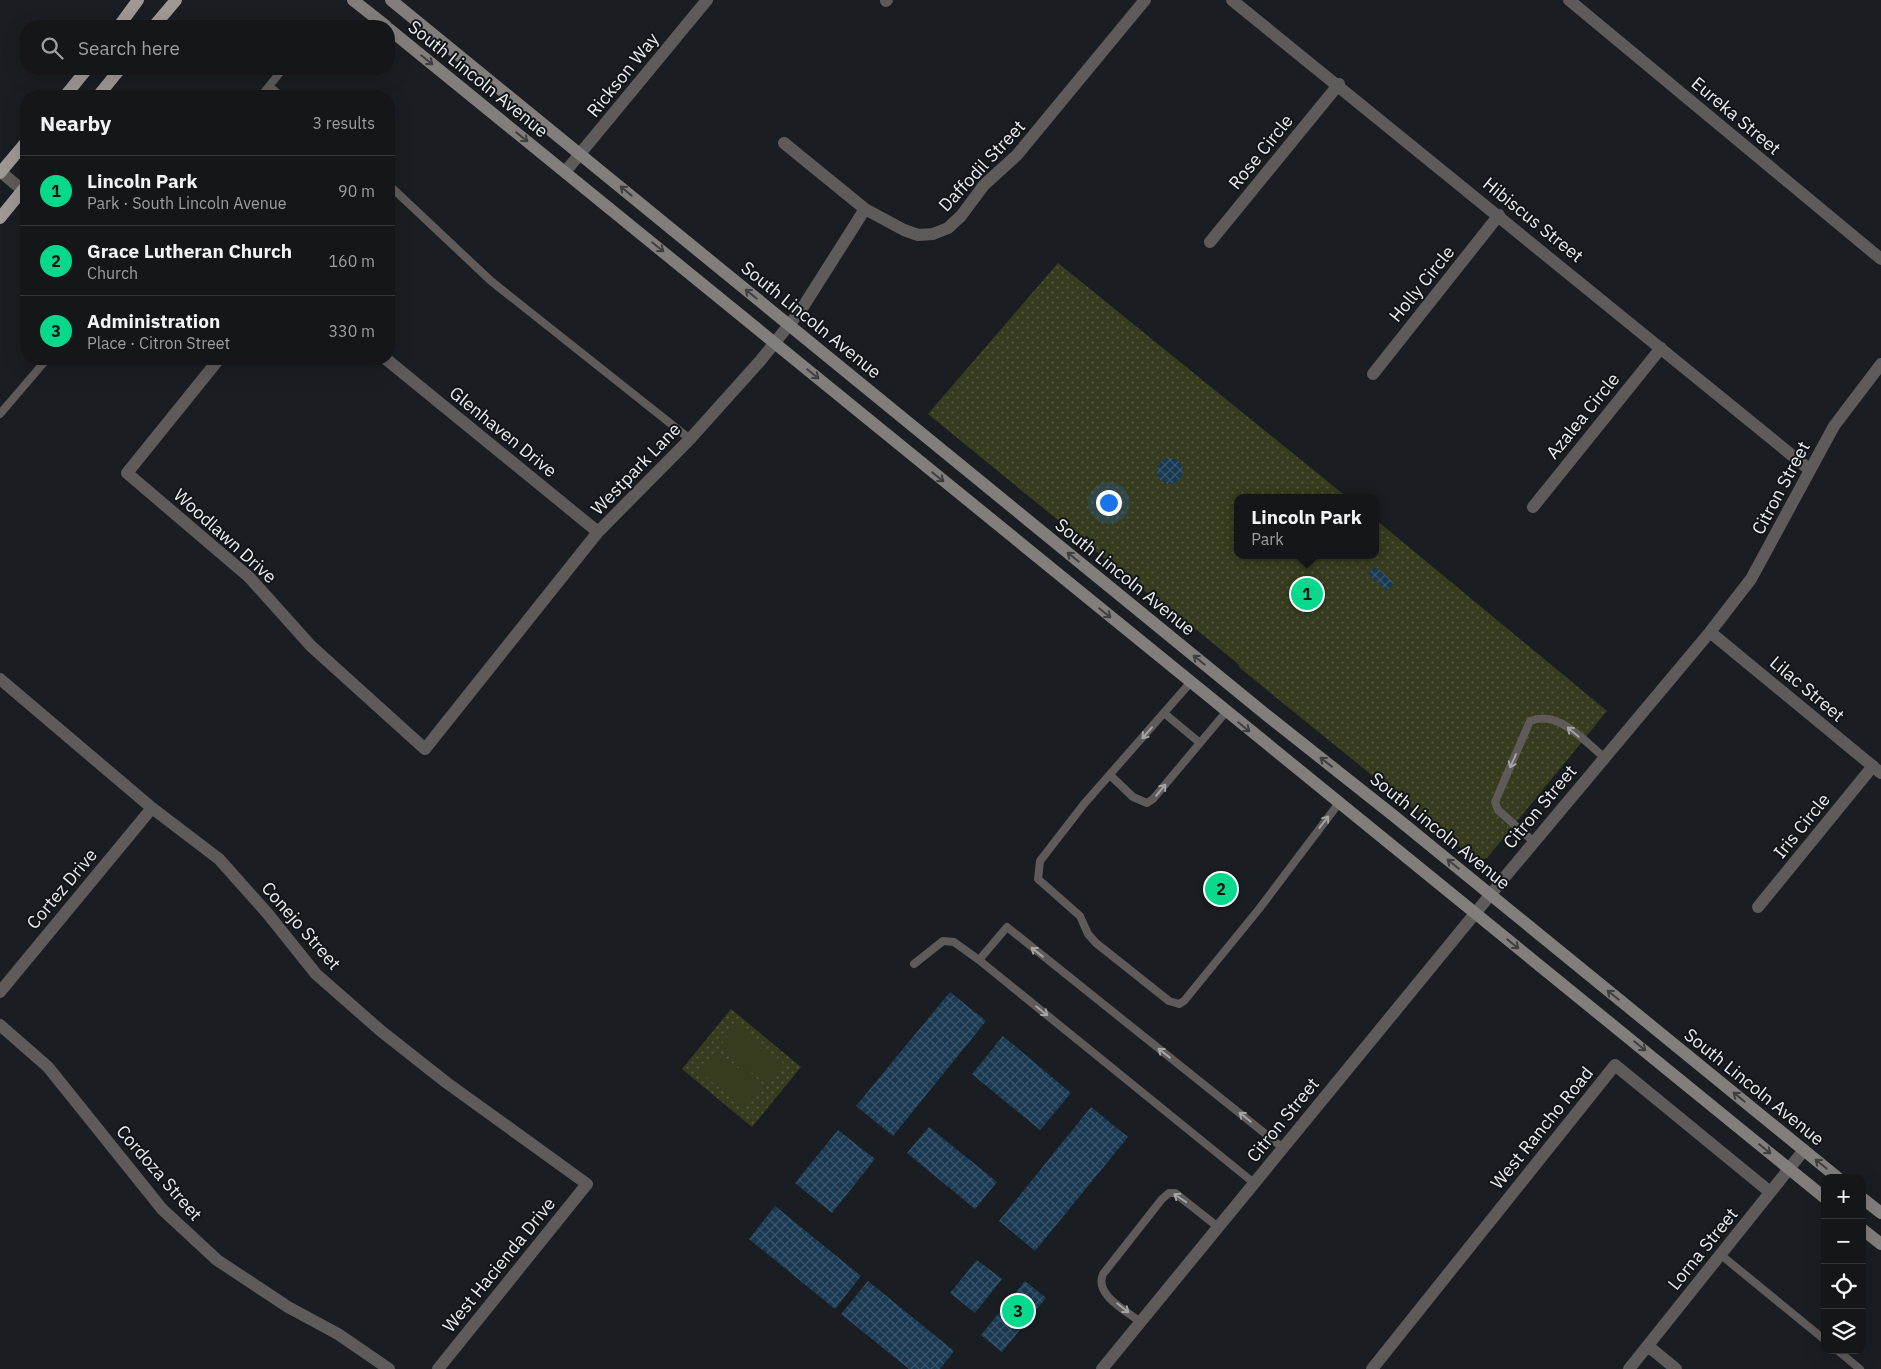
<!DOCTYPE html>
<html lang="en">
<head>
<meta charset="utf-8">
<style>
  :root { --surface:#14161a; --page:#1d1f23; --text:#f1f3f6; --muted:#9d9fa2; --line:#333539; --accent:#06d98b }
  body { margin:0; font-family:"IBM Plex Sans",sans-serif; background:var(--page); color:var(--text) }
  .controls { position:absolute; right:15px; bottom:15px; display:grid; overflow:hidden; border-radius:10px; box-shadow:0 5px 20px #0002 }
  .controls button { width:45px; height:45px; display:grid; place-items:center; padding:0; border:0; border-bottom:1px solid var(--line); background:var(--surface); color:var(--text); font:25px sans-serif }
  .you { position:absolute; left:1108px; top:502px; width:18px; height:18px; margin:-12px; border:4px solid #fff; border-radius:50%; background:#1a73e8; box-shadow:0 0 0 8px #1a73e833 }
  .badge { display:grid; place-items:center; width:32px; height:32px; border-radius:50%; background:var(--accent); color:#111; font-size:16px; font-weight:700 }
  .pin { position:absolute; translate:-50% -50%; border:2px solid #fff; box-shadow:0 1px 5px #0006 }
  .popup { position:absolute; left:1234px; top:494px; width:145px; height:65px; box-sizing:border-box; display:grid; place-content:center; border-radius:10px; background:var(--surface); filter:drop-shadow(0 1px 4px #0005); font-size:16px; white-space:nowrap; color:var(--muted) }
  .popup b { font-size:19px; color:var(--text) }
  .popup::after { content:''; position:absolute; left:50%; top:100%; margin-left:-10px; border:10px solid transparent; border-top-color:var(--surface) }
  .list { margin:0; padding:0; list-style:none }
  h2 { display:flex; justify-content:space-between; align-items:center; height:65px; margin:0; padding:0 20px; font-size:21px }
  h2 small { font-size:16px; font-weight:400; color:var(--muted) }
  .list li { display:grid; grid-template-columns:32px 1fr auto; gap:15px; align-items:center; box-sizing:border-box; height:70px; padding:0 20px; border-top:1px solid var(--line) }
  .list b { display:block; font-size:19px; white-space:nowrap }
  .list p { margin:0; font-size:16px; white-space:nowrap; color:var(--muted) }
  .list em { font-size:16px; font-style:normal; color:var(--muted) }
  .icon { flex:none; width:28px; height:28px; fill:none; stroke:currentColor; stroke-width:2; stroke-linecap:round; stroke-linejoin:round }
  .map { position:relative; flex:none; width:1881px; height:1369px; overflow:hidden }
  .search { position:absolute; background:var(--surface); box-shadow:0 5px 20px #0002; left:20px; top:20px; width:375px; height:55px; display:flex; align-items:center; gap:12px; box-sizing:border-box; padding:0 18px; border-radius:20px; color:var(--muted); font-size:19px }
  .panel { position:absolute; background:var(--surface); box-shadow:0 5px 20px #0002; left:20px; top:90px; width:375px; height:275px; border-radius:20px }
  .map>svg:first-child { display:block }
</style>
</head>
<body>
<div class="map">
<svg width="1881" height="1369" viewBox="0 0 1881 1369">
  <defs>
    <pattern id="green-dots" width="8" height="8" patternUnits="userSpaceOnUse" patternTransform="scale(1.25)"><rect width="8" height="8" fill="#373c1f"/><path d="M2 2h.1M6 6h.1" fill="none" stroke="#545840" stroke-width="1.8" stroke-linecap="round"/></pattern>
    <pattern id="building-cross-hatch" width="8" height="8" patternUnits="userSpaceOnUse" patternTransform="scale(1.25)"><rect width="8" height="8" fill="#1a3952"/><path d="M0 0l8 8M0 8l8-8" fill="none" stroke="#3b566b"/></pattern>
  </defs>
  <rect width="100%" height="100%" fill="#1a1e22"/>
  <path fill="url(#green-dots)" d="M1058,263L1348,498H1238V555H1376V520L1607,711L1487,858L1478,860L1470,855L1240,668L1238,664L1197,630L1190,628L928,414Z
    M731,1009L801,1067L752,1127L682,1069Z"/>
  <path fill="#373c1f" d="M737,1025L783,1063L766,1084L720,1046Z
    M717,1051L763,1088L745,1109L700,1072Z"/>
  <path fill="url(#building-cross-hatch)" d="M1157 471a13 13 0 1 1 26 0a13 13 0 1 1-26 0Z
    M1375,566L1394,583L1387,591L1368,574Z
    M950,992L986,1021L893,1136L856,1106Z
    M1003,1036L1071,1093L1040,1130L972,1074Z
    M1091,1107L1128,1137L1035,1251L999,1221Z
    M929,1127L997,1182L975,1209L907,1153Z
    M838,1130L875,1159L832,1213L795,1183Z
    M775,1206L861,1276L835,1309L749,1239Z
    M977,1260L1002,1279L975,1313L950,1293Z
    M868,1281L954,1351L940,1369H909L841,1314Z
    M1025,1281L1046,1298L1002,1352L981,1335Z"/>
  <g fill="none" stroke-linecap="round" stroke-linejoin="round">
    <path stroke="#5e5b5a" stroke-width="8" d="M269,86L281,96
      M261,96L283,69
      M389,185L491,281L690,439
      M0,414L47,359
      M1190,683L1084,804L1040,861L1038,879L1080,916L1088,934L1096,943L1169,1001L1179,1004L1184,1001L1259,909L1339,803
      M1164,713L1200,743
      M1110,775L1133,797L1147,803L1153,799L1226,712
      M1534,842L1498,810L1495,802L1530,721C1558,709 1584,741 1604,757
      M914,964L943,941L954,942L979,960
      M1254,1183L979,960L1007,927L1283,1148
      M1721,1255L1825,1340
      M1140,1322C1126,1310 1094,1295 1103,1274L1162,1199L1169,1193H1175L1218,1227
      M1837,1350L1860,1369"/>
    <path stroke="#5e5b5a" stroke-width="12" d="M1232,0L1810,470
      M1569,0L1881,259
      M886,1L887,0
      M784,143L865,209L904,230L918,235L933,234L948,228L961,216L984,185L1017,155L1145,0
      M1,172L26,193
      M565,172L707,0
      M1210,242L1339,84
      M219,359L127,473L249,577L311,646L425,749L598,532L690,439L760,361L801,310L865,209
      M386,359L598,532
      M1373,374L1499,215
      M1533,507L1661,348
      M1710,632L1881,773
      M0,679L152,808L219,859L268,914L316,974L381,1031L447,1083L587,1184L438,1369
      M1758,907L1873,766
      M0,992L152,808
      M0,1025L48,1067L162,1209L217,1260L288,1307L338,1334L389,1369
      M1648,1346L1676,1369
      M1102,1369L1509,872L1710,632L1751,579L1834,426L1881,364
      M1372,1369L1615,1065L1770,1192
      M1629,1369L1804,1150"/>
    <path stroke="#827e7c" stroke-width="12" d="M353,0L386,26
      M391,0L1269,717L1394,816L1838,1178
      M389,29L1825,1198
      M1862,1198L1881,1213
      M1862,1229L1881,1244"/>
    <path stroke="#9f9996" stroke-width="12" d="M119,26L138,0
      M154,26L176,0
      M65,96L87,69
      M98,96L120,69
      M0,173L26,142
      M0,218L26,186"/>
  </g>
  <defs><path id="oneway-shaft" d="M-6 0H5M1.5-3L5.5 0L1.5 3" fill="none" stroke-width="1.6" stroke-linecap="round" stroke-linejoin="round" transform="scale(1.25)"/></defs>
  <g stroke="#3e3f41">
    <use href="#oneway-shaft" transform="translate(427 60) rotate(39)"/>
    <use href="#oneway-shaft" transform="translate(522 137) rotate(39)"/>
    <use href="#oneway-shaft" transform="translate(626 191) rotate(-140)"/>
    <use href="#oneway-shaft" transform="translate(658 247) rotate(39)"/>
    <use href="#oneway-shaft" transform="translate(751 294) rotate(-141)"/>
    <use href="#oneway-shaft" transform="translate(813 374) rotate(39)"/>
    <use href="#oneway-shaft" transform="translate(938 477) rotate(39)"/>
    <use href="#oneway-shaft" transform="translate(1073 557) rotate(-141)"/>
    <use href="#oneway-shaft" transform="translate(1105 613) rotate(39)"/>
    <use href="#oneway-shaft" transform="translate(1199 660) rotate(-141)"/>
    <use href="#oneway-shaft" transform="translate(1244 727) rotate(39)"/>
    <use href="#oneway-shaft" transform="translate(1326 762) rotate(-142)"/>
    <use href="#oneway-shaft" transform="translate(1453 864) rotate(-141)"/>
    <use href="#oneway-shaft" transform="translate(1513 944) rotate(39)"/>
    <use href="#oneway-shaft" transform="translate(1613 995) rotate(-141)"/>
    <use href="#oneway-shaft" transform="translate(1640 1046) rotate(39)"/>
    <use href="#oneway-shaft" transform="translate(1739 1097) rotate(-141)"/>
    <use href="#oneway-shaft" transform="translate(1765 1149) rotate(39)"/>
    <use href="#oneway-shaft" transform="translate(1821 1164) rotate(-141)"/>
  </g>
  <g stroke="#a4a4a4">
    <use href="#oneway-shaft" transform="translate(1573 732) rotate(-140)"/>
    <use href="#oneway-shaft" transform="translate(1147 733) rotate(131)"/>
    <use href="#oneway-shaft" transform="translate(1513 761) rotate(114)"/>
    <use href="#oneway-shaft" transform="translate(1161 790) rotate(-50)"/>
    <use href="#oneway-shaft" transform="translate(1324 822) rotate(-52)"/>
    <use href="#oneway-shaft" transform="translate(1037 952) rotate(-142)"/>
    <use href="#oneway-shaft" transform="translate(1042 1011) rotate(39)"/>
    <use href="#oneway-shaft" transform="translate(1164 1053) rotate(-142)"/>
    <use href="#oneway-shaft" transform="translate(1245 1117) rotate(-141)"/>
    <use href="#oneway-shaft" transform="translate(1180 1198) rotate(-146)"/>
    <use href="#oneway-shaft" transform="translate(1123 1308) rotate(39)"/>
  </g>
  <g text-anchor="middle" stroke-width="4" stroke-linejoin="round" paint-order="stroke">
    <g font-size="18" fill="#eaedef" stroke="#111519">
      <text transform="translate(623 75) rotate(-51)" y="6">Rickson Way</text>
      <text transform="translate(478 79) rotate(39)" y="6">South Lincoln Avenue</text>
      <text transform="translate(1736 116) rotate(40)" y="6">Eureka Street</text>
      <text transform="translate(1261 152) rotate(-51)" y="6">Rose Circle</text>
      <text transform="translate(982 166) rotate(-47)" y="6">Daffodil Street</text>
      <text transform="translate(1533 220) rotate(39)" y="6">Hibiscus Street</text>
      <text transform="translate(1422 284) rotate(-51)" y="6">Holly Circle</text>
      <text transform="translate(811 320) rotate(39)" y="6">South Lincoln Avenue</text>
      <text transform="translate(1583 416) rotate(-51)" y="6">Azalea Circle</text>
      <text transform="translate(503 432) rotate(39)" y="6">Glenhaven Drive</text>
      <text transform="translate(636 469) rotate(-46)" y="6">Westpark Lane</text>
      <text transform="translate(1781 488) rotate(-62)" y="6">Citron Street</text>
      <text transform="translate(225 536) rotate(42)" y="6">Woodlawn Drive</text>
      <text transform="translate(1125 577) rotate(39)" y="6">South Lincoln Avenue</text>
      <text transform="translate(1807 689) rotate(40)" y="6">Lilac Street</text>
      <text transform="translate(1540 807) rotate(-50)" y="6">Citron Street</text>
      <text transform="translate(1802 826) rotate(-51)" y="6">Iris Circle</text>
      <text transform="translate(1440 831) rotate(39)" y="6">South Lincoln Avenue</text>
      <text transform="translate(62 889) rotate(-50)" y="6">Cortez Drive</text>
      <text transform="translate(301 926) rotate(49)" y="6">Conejo Street</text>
      <text transform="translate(1754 1087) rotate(39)" y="6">South Lincoln Avenue</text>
      <text transform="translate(1283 1120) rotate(-51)" y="6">Citron Street</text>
      <text transform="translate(1542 1128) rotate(-51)" y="6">West Rancho Road</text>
      <text transform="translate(159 1173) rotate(49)" y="6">Cordoza Street</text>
      <text transform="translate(1703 1249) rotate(-51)" y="6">Lorna Street</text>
      <text transform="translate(499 1265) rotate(-51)" y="6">West Hacienda Drive</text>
    </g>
  </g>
</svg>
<div class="controls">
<button>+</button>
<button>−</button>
<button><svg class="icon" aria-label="locate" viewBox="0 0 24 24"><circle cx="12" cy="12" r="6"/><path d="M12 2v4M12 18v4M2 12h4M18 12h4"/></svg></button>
<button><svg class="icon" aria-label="layers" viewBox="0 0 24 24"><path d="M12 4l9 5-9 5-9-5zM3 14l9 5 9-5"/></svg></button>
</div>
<div class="you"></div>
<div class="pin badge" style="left:1307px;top:594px">1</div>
<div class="popup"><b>Lincoln Park</b>Park</div>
<div class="pin badge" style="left:1221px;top:889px">2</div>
<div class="pin badge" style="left:1018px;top:1311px">3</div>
<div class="search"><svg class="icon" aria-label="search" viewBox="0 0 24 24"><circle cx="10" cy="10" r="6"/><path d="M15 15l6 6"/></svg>Search here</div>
<section class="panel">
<h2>Nearby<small>3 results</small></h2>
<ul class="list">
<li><span class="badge">1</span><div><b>Lincoln Park</b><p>Park · South Lincoln Avenue</p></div><em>90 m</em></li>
<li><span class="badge">2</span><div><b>Grace Lutheran Church</b><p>Church</p></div><em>160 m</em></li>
<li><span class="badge">3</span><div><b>Administration</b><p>Place · Citron Street</p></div><em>330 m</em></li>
</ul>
</section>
</div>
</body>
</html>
